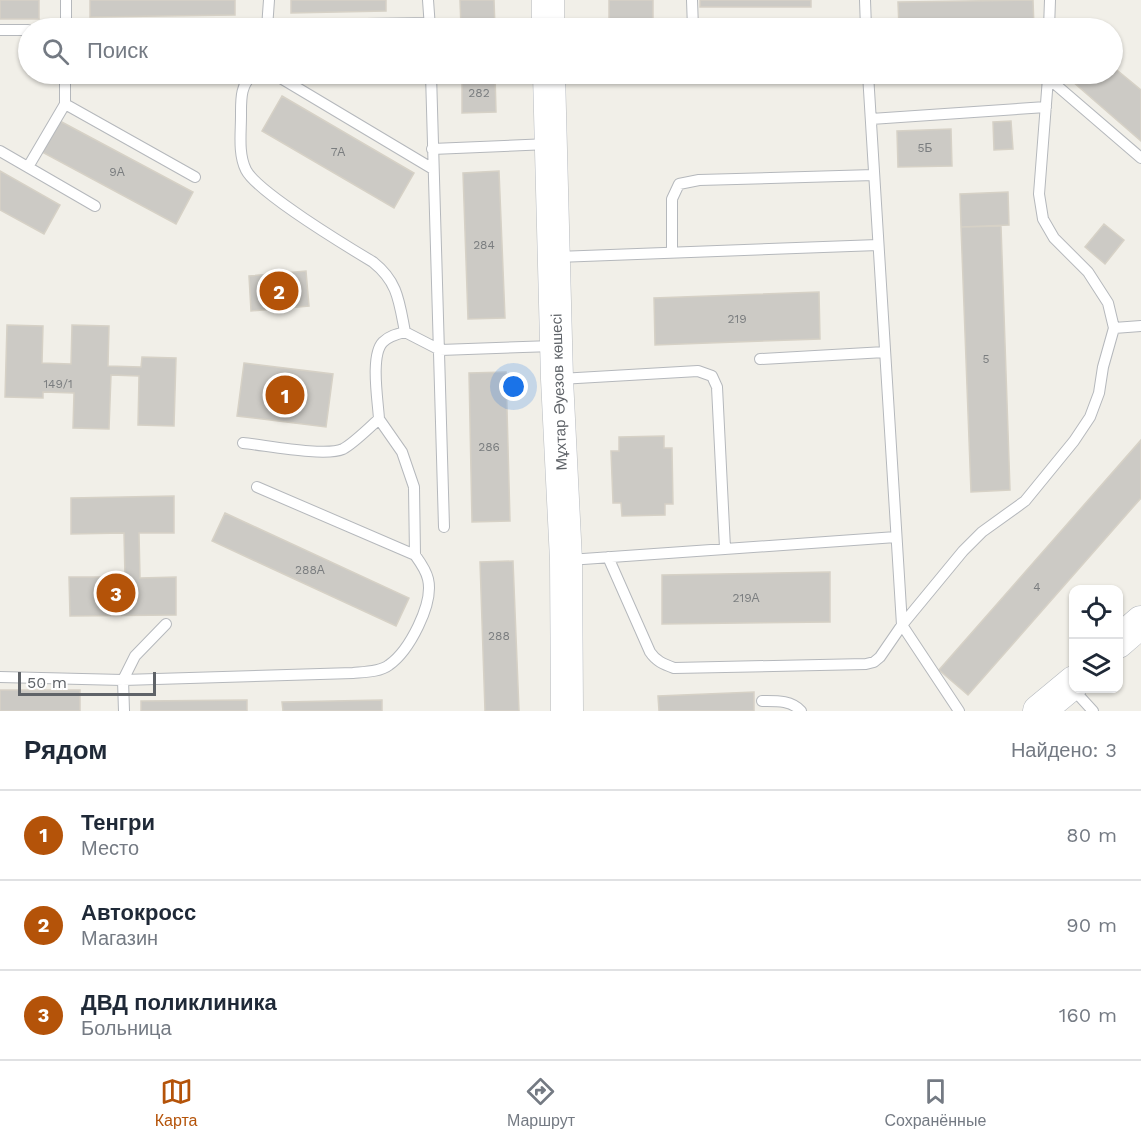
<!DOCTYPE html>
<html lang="ru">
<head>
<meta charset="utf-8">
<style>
  :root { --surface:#fff; --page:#f6f6f7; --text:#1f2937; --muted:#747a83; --line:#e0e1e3; --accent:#b45309 }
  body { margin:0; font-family:"Work Sans",sans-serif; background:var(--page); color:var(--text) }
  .controls { position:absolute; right:18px; bottom:18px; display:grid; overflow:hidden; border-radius:12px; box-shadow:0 2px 4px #0004 }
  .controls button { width:54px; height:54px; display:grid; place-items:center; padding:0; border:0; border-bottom:2px solid var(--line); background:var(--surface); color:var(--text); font:30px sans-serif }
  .scale { position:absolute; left:18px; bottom:15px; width:138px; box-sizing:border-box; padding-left:6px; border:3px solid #5f6368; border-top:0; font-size:16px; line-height:21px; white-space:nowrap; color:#5f6368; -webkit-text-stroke:4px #fff; paint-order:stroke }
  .you { position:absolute; left:514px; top:387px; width:21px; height:21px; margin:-15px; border:4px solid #fff; border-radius:50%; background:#1a73e8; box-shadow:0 0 0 9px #1a73e833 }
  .badge { display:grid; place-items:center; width:39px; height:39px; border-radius:50%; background:var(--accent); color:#fff; font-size:20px; font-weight:700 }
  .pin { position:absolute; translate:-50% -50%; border:3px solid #fff; box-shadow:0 2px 6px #0006 }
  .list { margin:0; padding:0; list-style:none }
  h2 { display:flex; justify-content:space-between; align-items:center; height:78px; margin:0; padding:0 24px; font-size:26px }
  h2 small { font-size:20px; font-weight:400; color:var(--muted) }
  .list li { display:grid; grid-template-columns:39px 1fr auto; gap:18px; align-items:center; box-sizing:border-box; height:90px; padding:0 24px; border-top:2px solid var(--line) }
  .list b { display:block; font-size:22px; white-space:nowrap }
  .list p { margin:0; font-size:20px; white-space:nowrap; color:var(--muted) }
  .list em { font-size:20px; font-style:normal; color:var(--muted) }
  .icon { flex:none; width:33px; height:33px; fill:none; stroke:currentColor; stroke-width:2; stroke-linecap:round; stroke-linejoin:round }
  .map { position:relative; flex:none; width:1141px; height:711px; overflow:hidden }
  .search { position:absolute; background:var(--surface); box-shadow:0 2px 4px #0004; left:18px; right:18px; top:18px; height:66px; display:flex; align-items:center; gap:15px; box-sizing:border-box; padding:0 21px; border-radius:33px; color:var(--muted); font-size:22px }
  .sheet { height:348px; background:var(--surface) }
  nav { display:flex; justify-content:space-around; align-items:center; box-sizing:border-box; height:84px; border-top:2px solid var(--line); background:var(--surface); font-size:16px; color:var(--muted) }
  nav a { display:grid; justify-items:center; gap:3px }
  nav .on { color:var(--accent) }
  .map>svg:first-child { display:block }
</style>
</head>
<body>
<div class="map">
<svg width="1141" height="711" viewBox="0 0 1141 711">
  <rect width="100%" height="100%" fill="#f1efe8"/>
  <path fill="#cccac5" stroke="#d6d1c6" stroke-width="1.5" d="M0,0H39V19H0Z
    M90,0H235V15L90,17Z
    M291,0H386V11L291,13Z
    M460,0H494L495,28H461Z
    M609,0H653V28H609Z
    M700,0H811V7H700Z
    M1033,0L1034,28H899L898,2Z
    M1112,66L1141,90V141L1065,75L1112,74Z
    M462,74H495L496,112L462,113Z
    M608,74H652V83L608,82Z
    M282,96L414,173L394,208L262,131Z
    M58,120L193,192L176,224L42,152Z
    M1011,121L1013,149L994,150L993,122Z
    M951,129L952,166L898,167L897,131Z
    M0,171L60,205L44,234L0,210Z
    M499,171L505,318L468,319L463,173Z
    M1008,192L1009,225L961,227L960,194Z
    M1104,224L1124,240L1105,264L1085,247Z
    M1001,226L1010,490L971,492L961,227Z
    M306,271L309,306L251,311L249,276Z
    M819,292L820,339L655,345L654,298Z
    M7,325L43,326L42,363L71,364L72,325L109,326L108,366L141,367L142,357L176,358L174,426L138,425L139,376L111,375L109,429L73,428L74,393L43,392V398L5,397Z
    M244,363L333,374L326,427L237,416Z
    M506,372L510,521L472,522L469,373Z
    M664,436V448H672L673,504H665V515L622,516L621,503H613L611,451H619V437Z
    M1141,440V498L968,695L939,670Z
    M174,496V533H139L140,578L176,577V615L70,616L69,577H125L124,533L71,534V498Z
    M225,513L409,598L396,626L212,541Z
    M513,561L519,711H485L480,562Z
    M830,572V622L662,624V575Z
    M0,690H80V711H0Z
    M754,692V711H659L658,696Z
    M247,700V711H141V701Z
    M382,700V711H283L282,702Z"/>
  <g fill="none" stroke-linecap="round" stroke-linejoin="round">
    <g stroke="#b5b8bc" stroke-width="12">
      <path id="lane" d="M66,0V28
        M428,0L430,28
        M692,0L693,28
        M865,0L866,28
        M116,28L430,23
        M267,28L269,0
        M1049,28L1050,0
        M0,30H28
        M65,74V104L195,177
        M254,74C240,84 241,100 241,116C241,133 238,154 246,170C257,192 348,247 373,262C398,282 399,301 405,332L440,350L553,346
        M274,74L433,169
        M431,74L444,527
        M868,74L902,625L959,711
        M1048,74V78L1141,158
        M871,119L1046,107
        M432,149L549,144
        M0,151L95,206
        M28,167L65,104
        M672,253V199L679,184L699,180L874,175
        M557,257L878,245
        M1114,328L1141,326
        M760,359L885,352
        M560,379L698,371L712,376L717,387L725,548
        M379,419L402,452L414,487L415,555
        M243,443C265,445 325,457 343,449C353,444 370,427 379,419C378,401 370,355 383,342C389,336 397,334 405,332
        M608,557L650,652C656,661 663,664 674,668L866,664L874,662L880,657L902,625L963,551L982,532L1025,501L1074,441L1090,417L1099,393L1103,367L1114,328L1108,303L1088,272L1054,238L1043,219L1039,194L1048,78
        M569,560L896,537
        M0,677L123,680L135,656L166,624
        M1072,688L1093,711
        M762,701C776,701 791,700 801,711
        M124,711L123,680L353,673C364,672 380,672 389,665C409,651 434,604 428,579C426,570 420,562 415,555L257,487"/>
    </g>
    <g stroke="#b6babf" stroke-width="33">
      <path id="secondary" d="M548,0V28
        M549,74L557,379L566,560L567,711
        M1118,642L1141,622
        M1039,711L1074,682"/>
    </g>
    <use href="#lane" stroke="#fff" stroke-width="10"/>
    <use href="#secondary" stroke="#fff" stroke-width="32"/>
  </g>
  <g text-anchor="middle" stroke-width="4.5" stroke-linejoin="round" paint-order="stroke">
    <g font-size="12" fill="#7a7d7f">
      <text x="479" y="97">282</text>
      <text x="925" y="152">5Б</text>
      <text x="338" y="156">7А</text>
      <text x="117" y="176">9А</text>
      <text x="484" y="249">284</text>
      <text x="737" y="323">219</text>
      <text x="986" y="363">5</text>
      <text x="58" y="388">149/1</text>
      <text x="489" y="451">286</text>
      <text x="310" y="574">288А</text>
      <text x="1037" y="591">4</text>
      <text x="746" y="602">219А</text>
      <text x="499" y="640">288</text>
    </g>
    <g font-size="15" fill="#5f6368" stroke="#fff">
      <text transform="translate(559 392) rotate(-92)" y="5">Мұхтар Әуезов көшесі</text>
    </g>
  </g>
</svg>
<div class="controls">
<button><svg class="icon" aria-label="locate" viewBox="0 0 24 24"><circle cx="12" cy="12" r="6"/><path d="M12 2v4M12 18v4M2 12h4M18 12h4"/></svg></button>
<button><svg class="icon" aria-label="layers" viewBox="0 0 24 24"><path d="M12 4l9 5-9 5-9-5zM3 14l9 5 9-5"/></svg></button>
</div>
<div class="scale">50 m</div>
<div class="you"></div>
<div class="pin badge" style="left:285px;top:395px">1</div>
<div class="pin badge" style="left:279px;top:291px">2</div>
<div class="pin badge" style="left:116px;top:593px">3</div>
<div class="search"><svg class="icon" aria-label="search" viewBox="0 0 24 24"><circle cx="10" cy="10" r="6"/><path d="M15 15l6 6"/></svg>Поиск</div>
</div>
<section class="sheet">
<h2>Рядом<small>Найдено: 3</small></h2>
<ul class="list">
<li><span class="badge">1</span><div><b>Тенгри</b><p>Место</p></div><em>80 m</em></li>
<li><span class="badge">2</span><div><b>Автокросс</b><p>Магазин</p></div><em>90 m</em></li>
<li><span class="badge">3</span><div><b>ДВД поликлиника</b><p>Больница</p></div><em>160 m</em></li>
</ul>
</section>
<nav>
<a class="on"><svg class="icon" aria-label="map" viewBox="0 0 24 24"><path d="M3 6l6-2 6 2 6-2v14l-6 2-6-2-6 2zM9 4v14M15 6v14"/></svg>Карта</a>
<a><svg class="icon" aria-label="directions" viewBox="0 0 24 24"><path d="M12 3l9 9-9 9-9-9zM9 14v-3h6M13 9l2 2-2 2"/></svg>Маршрут</a>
<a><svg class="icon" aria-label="saved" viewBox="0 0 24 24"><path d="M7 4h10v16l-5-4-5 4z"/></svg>Сохранённые</a>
</nav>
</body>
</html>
